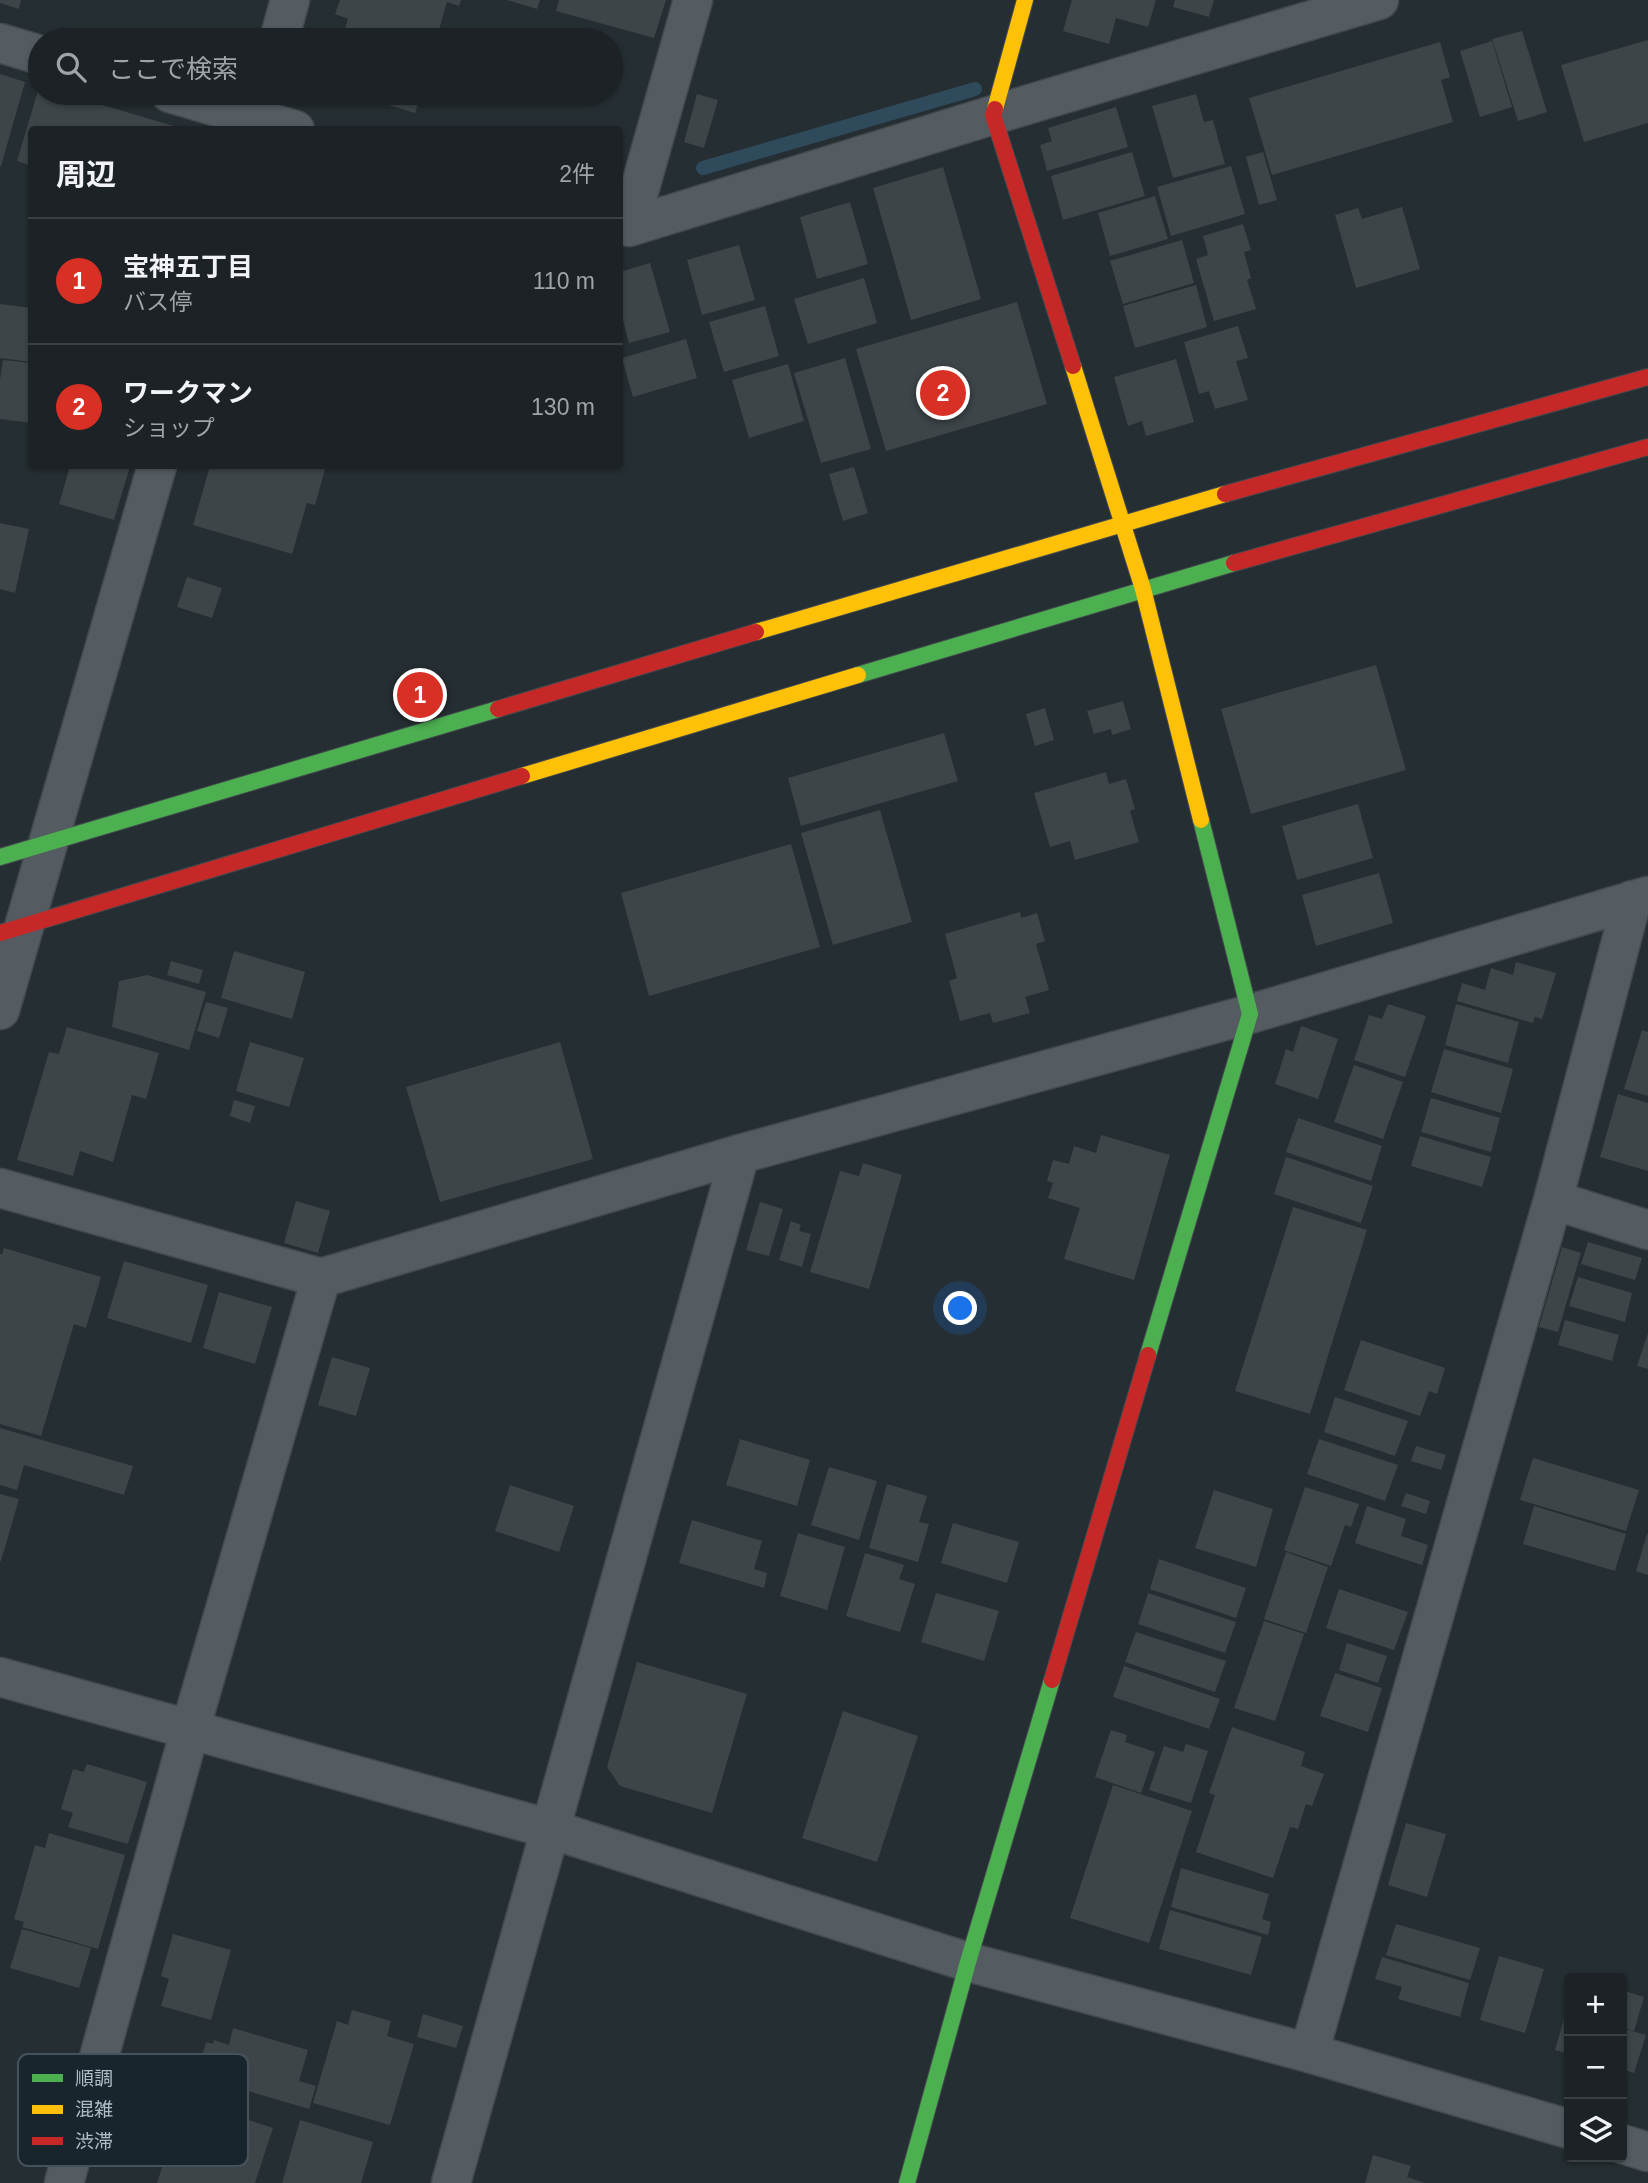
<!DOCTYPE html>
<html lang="ja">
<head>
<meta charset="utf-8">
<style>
  :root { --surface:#1c2226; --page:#292f32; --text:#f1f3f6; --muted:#a0a4a7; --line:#3a3f43; --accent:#d93025 }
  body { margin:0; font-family:Helvetica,"Noto Sans JP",sans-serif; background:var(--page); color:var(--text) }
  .controls { position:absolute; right:21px; bottom:21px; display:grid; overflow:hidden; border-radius:7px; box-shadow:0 2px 5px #0004 }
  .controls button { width:63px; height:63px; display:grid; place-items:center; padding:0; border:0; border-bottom:2px solid var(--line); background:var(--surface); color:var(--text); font:35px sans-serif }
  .you { position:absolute; left:961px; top:1309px; width:24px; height:24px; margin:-18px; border:5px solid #fff; border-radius:50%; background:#1a73e8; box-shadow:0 0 0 10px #1a73e833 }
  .badge { display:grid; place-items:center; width:46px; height:46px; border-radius:50%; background:var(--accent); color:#fff; font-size:23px; font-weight:700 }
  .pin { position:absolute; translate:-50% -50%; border:4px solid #fff; box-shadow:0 2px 7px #0006 }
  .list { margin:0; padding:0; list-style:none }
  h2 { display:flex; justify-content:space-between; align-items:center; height:91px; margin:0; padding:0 28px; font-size:30px }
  h2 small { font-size:23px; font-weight:400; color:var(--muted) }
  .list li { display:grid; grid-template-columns:46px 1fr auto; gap:21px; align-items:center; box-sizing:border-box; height:126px; padding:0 28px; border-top:2px solid var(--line) }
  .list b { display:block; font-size:26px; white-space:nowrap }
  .list p { margin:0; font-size:23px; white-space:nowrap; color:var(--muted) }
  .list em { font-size:23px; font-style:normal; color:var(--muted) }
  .icon { flex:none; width:38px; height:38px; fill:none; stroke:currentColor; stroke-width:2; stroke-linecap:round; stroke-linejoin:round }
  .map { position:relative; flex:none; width:1648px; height:2183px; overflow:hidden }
  .search { position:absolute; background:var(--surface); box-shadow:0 2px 5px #0004; left:28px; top:28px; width:595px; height:77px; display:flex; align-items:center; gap:18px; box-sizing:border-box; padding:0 24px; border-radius:38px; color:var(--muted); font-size:26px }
  .panel { position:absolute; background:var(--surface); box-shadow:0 2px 5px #0004; left:28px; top:126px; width:595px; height:343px; border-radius:7px }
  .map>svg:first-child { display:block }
</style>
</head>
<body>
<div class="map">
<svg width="1648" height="2183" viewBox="0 0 1648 2183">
  <rect width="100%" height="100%" fill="#252e32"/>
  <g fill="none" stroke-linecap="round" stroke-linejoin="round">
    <path stroke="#2f4a5b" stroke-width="14" d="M703,168L975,89"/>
  </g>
  <path fill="#3d4549" d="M0,0H21L19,9L0,3Z
    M340,0H461L459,6L447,2L436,40H342L348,19L335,14Z
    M507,0H540L537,9Z
    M559,0H666L654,38L556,11Z
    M1072,0H1156L1148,27L1116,18L1109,44L1063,31Z
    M1175,0H1214L1209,17L1173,7Z
    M1522,31L1547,112L1518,121L1492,39Z
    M1648,40V123L1584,142L1561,65Z
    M1492,41L1512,107L1480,117L1460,51Z
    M1440,42L1450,77L1441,80L1453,122L1272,175L1249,98Z
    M0,74L25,82L1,166H0Z
    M40,84V93H62L187,130H32V166L17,161Z
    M349,93H421L415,113Z
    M697,94L718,100L704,148L684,142Z
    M1196,94L1204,122L1213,120L1225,164L1173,178L1152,106Z
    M1116,107L1128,147L1047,171L1040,145L1052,141L1048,128Z
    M1132,152L1145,196L1063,220L1051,176Z
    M1263,152L1277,200L1259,205L1246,157Z
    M1231,166L1245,214L1171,236L1157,187Z
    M943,167L981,299L911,320L873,188Z
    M1155,196L1168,239L1110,256L1098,213Z
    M850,202L868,264L817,279L800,217Z
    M1402,207L1420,269L1356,288L1335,215L1358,208L1362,219Z
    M1243,224L1251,250L1244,252L1251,278L1247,280L1256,309L1214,321L1196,259L1208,255L1203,236Z
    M1182,240L1194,283L1123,304L1110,261Z
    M739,245L755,300L702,315L687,260Z
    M650,263L670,332L629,343L620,308V272Z
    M864,278L877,323L808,344L794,299Z
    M1196,285L1207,327L1135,348L1123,306Z
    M1017,302L1047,404L886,451L856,349Z
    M0,304L32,308V362L0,358Z
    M765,306L779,356L724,372L709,322Z
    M1238,326L1248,358L1236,361L1248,400L1215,409L1209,391L1199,394L1184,342Z
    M686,339L697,378L633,397L622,358Z
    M845,358L871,449L821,463L794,373Z
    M1176,359L1194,422L1146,436L1142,421L1128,426L1114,377Z
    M3,360L32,363V423L0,419V380Z
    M788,364L804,421L749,438L732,380Z
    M70,466H130L114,520L59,504Z
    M210,466H326L315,505L307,503L292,554L193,525Z
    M854,467L868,513L843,521L829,474Z
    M0,523L29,529L15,593L0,589Z
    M187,577L222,588L212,618L177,607Z
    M1376,665L1406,770L1251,814L1221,709Z
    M1123,701L1131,729L1112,735L1111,729L1094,734L1087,711Z
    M1045,708L1054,740L1035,746L1026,714Z
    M944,733L958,781L801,826L788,778Z
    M1106,772L1109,784L1126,779L1135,809L1130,811L1139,842L1075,860L1070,841L1050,847L1034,793Z
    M1358,804L1373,858L1297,880L1282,826Z
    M880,810L912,922L833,945L801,833Z
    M791,844L820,947L649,996L621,893Z
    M1379,873L1393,923L1316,946L1302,895Z
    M1020,912L1021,918L1037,913L1045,941L1036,944L1049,990L1025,997L1030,1013L993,1023L990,1013L960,1021L949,981L957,978L945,934Z
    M234,951L305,972L292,1019L221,998Z
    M171,961L203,970L199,984L167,975Z
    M1516,962L1556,973L1542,1019L1535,1017L1533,1023L1457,1001L1462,983L1485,990L1491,968L1513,975Z
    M147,975L206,992L189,1050L112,1027L119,981Z
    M206,1002L228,1008L219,1038L197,1031Z
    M1388,1004L1426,1016L1405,1077L1354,1060L1369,1015L1382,1019Z
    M1456,1004L1519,1022L1508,1063L1445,1045Z
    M1301,1026L1338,1039L1318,1099L1275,1084L1286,1049L1293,1052Z
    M67,1027L159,1053L146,1099L132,1095L113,1162L80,1151L73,1176L17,1160L49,1052L59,1054Z
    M1642,1030L1648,1032V1096L1624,1089Z
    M250,1042L304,1058L289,1107L236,1091Z
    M560,1042L593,1159L440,1202L406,1087Z
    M1444,1049L1513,1069L1501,1113L1431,1092Z
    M1354,1065L1403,1082L1383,1139L1334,1122Z
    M1618,1094L1648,1103V1171L1600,1157Z
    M1431,1098L1500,1118L1491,1152L1421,1132Z
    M234,1100L255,1106L250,1123L230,1116Z
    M1298,1118L1382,1146L1371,1181L1286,1152Z
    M1101,1135L1170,1155L1134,1280L1064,1259L1080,1208L1048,1198L1053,1183L1047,1181L1053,1160L1069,1164L1074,1146L1096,1153Z
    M1420,1136L1491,1157L1482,1187L1411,1166Z
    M1286,1157L1373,1186L1361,1223L1274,1194Z
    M863,1163L902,1175L869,1289L810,1272L840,1171L859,1176Z
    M296,1201L330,1211L318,1253L284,1243Z
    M760,1202L783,1209L769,1256L746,1250Z
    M1293,1207L1367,1230L1310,1414L1235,1391Z
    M791,1221L801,1225L799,1231L811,1234L802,1267L779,1260Z
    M1588,1242L1642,1258L1635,1280L1581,1264Z
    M1562,1247L1581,1253L1558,1332L1539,1327Z
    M4,1248L101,1277L86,1328L74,1324L41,1436L0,1424V1254H2Z
    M124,1261L208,1285L191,1343L107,1318Z
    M1578,1277L1632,1293L1625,1322L1569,1306Z
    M219,1292L272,1307L255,1364L203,1348Z
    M1565,1320L1619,1335L1612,1361L1558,1345Z
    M1648,1333V1369L1637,1366Z
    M1361,1340L1445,1368L1437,1394L1429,1391L1420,1416L1344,1390Z
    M332,1357L370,1368L356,1416L318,1405Z
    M1335,1397L1408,1421L1395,1456L1324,1432Z
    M0,1428L133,1466L124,1495L24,1465L17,1490L0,1485Z
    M740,1439L810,1460L797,1506L726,1485Z
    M1319,1439L1398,1465L1385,1501L1307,1474Z
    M1416,1446L1446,1455L1441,1470L1411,1461Z
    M1533,1458L1639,1490L1626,1531L1520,1500Z
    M829,1467L877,1481L859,1540L811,1525Z
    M887,1484L927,1496L919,1522L929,1524L918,1562L869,1548Z
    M510,1485L574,1506L559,1552L495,1531Z
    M1305,1487L1359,1504L1351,1527L1345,1525L1331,1566L1284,1550Z
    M1214,1490L1273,1509L1256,1567L1195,1548Z
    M1406,1493L1430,1501L1426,1514L1401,1506Z
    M0,1494L19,1499L1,1561H0Z
    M1367,1506L1406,1519L1401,1536L1428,1545L1422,1565L1355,1543Z
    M1534,1506L1626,1534L1615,1571L1523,1544Z
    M692,1520L762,1541L754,1569L767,1573L764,1588L679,1563Z
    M953,1523L1019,1542L1007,1583L941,1563Z
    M798,1533L845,1547L827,1610L780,1596Z
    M1647,1534H1648V1575L1636,1571Z
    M1286,1552L1328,1567L1306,1633L1264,1619Z
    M865,1553L904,1565L899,1579L915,1584L900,1632L846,1616Z
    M1159,1559L1246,1588L1236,1618L1150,1589Z
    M1339,1589L1408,1612L1394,1650L1326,1628Z
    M936,1593L999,1611L984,1661L921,1642Z
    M1148,1593L1236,1622L1225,1653L1138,1624Z
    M1264,1621L1304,1634L1275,1721L1234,1708Z
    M1136,1632L1226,1661L1215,1692L1125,1662Z
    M1347,1643L1387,1656L1378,1683L1339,1670Z
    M637,1662L747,1694L712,1813L620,1786L607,1767Z
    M1124,1666L1220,1699L1209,1729L1113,1697Z
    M1335,1673L1382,1688L1368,1732L1320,1716Z
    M843,1711L918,1736L877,1862L802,1838Z
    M1232,1727L1305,1752L1301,1766L1324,1774L1312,1806L1306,1804L1298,1829L1290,1827L1273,1878L1196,1852L1215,1795L1209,1793Z
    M1111,1730L1127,1735L1125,1742L1155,1752L1141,1793L1095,1777Z
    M1186,1744L1208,1751L1191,1803L1149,1790L1164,1746L1183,1752Z
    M87,1764L147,1782L128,1844L68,1827L73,1813L61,1809L73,1769L84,1772Z
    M1113,1785L1192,1811L1149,1943L1070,1918Z
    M1406,1823L1446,1834L1427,1897L1388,1885Z
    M49,1833L125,1855L98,1949L22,1927L24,1922L14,1919L35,1845L45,1848Z
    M1181,1868L1269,1894L1262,1919L1271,1922L1268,1935L1171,1907Z
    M1170,1910L1262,1937L1251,1975L1159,1949Z
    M1396,1924L1480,1948L1470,1980L1386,1955Z
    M22,1929L91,1948L79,1988L10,1968Z
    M173,1934L231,1950L211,2020L161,2006L169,1979L161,1976Z
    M1499,1956L1544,1969L1525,2033L1480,2020Z
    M1382,1957L1469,1983L1460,2017L1398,1999L1402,1987L1375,1979Z
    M1622,1990L1644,1997L1634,2031L1622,2027Z
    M352,2010L391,2021L387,2036L414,2044L390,2125L313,2103L337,2021L348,2025Z
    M1566,2012L1569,2013V2054L1555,2050Z
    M423,2014L463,2026L456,2048L417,2037Z
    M233,2028L308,2050L299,2081L316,2086L309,2109L204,2078L205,2071L198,2069L206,2042L213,2044L214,2040L229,2045Z
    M1622,2028L1646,2035L1634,2073L1622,2069Z
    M184,2099L273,2128L255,2183H157Z
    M300,2120L373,2142L361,2183H282Z
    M1373,2155L1411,2166L1407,2177L1425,2183H1365Z"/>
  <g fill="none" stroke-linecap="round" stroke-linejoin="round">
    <g stroke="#42494d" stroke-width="41">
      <path id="street" d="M279,40L290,0
        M0,43L40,55
        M170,93L295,130
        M620,225L629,227L993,115L1379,0
        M629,227L693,0
        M0,1010L157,466
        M0,1188L321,1278L740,1154L1250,1014L1648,896
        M1553,1200L1648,1230
        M0,1677L550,1829L968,1962L1309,2053L1569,2129
        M1309,2053L1553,1200L1632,900
        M1622,2144L1648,2152
        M64,2183L190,1730L321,1278
        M451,2183L740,1154"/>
    </g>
    <g stroke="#42494d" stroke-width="18">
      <path id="fast" d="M858,675L1234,563
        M0,857L498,709
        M1148,1355L1250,1014L1201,820
        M907,2183L968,1962L1052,1680"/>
    </g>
    <g stroke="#42494d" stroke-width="18">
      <path id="slow" d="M995,109L1025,0
        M1073,366L1143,589L1201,820
        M756,632L1225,494
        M522,776L858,675"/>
    </g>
    <g stroke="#42494d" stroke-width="18">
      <path id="jam" d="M995,109L993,115L1073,366
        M1225,494L1648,377
        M1234,563L1648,447
        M498,709L756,632
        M0,933L522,776
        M1052,1680L1148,1355"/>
    </g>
    <use href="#street" stroke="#545c62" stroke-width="38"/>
    <use href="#fast" stroke="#4caf50" stroke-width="16"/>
    <use href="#slow" stroke="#ffc107" stroke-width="16"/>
    <use href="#jam" stroke="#c62828" stroke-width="16"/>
  </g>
  <rect x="18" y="2054" width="230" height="112" rx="10" fill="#18252d" stroke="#45525b" stroke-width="2"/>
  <rect x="32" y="2074" width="31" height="8" fill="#4caf50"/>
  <rect x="32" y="2105" width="31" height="9" fill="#ffc107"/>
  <rect x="32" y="2137" width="31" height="8" fill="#c62828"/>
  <g font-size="19" fill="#adbcc6">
    <text x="75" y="2085">順調</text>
    <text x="75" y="2116">混雑</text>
    <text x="75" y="2148">渋滞</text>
  </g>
</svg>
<div class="controls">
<button>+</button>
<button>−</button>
<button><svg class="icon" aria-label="layers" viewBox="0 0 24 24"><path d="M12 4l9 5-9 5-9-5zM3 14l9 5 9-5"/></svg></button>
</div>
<div class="you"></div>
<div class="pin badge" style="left:420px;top:695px">1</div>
<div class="pin badge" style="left:943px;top:393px">2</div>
<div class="search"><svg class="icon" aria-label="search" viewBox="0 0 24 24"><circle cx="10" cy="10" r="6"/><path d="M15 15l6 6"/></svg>ここで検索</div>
<section class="panel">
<h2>周辺<small>2件</small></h2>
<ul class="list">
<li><span class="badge">1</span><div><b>宝神五丁目</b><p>バス停</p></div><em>110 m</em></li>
<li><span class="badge">2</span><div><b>ワークマン</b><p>ショップ</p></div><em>130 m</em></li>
</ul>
</section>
</div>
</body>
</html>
